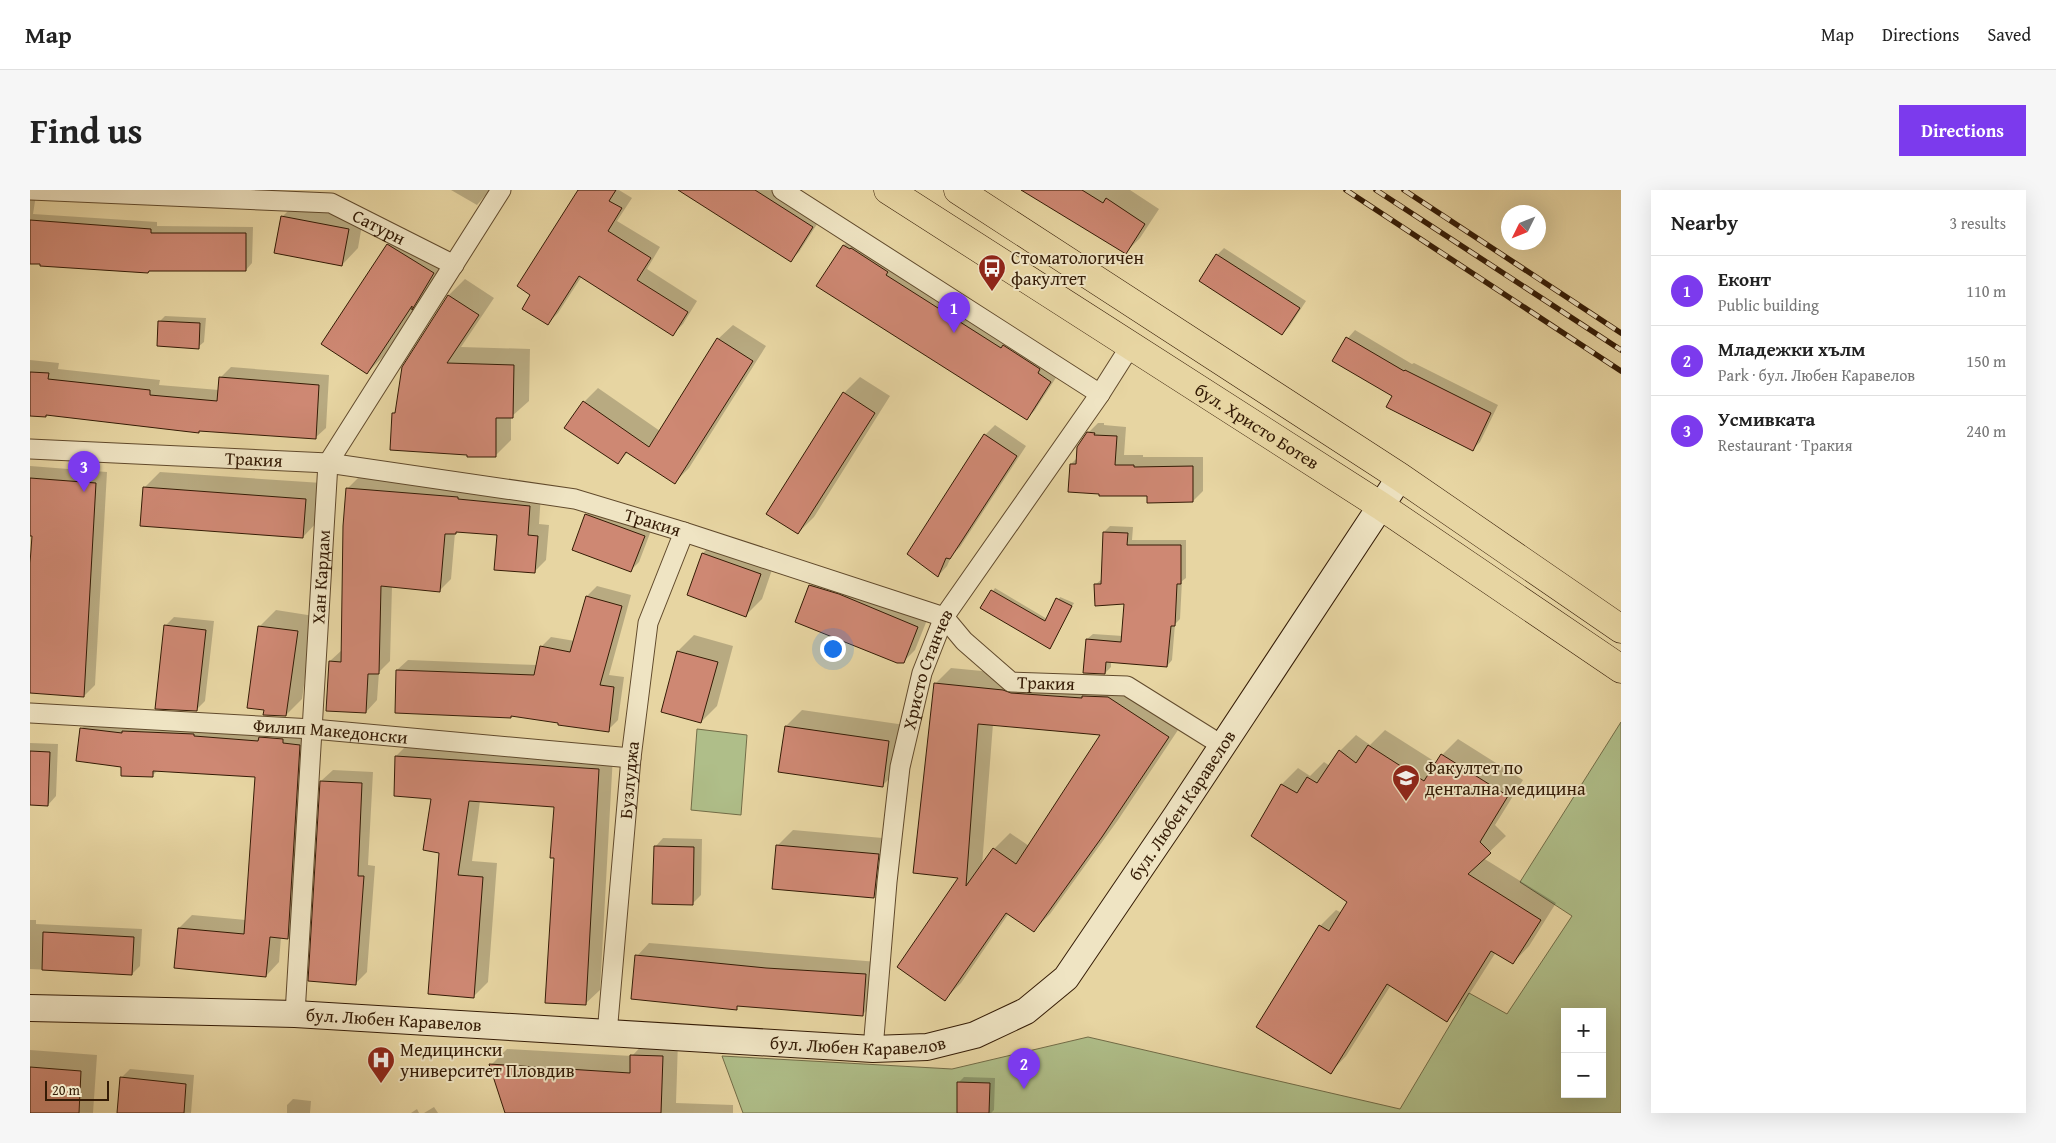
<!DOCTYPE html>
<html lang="en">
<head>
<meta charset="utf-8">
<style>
  :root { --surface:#fff; --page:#f6f6f6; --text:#222; --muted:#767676; --line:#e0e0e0; --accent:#7c3aed }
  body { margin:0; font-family:"Gentium Book Plus",serif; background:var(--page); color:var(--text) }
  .controls { position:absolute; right:15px; bottom:15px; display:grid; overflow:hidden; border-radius:0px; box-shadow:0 5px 20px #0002 }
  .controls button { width:45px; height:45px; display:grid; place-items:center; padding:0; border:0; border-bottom:1px solid var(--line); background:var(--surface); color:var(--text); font:25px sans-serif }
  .compass { position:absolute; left:1471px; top:15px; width:45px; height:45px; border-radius:50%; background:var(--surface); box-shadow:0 5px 20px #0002; rotate:227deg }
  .scale { position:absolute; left:15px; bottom:12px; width:64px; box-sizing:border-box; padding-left:5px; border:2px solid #341b05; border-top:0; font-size:14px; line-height:18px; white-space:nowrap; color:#341b05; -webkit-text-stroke:4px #efe4c3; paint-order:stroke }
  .you { position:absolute; left:802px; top:458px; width:18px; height:18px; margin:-12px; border:4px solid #fff; border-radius:50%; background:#1a73e8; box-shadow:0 0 0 8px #1a73e833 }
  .badge { display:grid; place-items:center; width:32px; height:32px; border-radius:50%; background:var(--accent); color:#fff; font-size:16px; font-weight:700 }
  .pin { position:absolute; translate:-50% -41px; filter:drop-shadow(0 1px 2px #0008) }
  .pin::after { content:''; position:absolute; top:26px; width:18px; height:15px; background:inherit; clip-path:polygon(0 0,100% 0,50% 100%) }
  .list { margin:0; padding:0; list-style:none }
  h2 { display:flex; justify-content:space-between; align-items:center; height:65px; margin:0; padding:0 20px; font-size:21px }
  h2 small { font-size:16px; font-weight:400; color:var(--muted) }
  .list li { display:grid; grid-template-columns:32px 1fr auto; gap:15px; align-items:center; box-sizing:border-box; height:70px; padding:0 20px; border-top:1px solid var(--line) }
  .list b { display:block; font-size:19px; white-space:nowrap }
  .list p { margin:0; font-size:16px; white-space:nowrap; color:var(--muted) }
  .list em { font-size:16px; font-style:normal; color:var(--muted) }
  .map { position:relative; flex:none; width:1591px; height:923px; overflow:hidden; border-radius:0px }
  header { display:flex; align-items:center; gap:30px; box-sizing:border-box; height:70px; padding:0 25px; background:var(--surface); border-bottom:1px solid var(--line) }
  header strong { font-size:24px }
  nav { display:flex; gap:28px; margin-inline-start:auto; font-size:18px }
  .intro { display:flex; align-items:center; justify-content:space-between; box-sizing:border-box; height:120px; padding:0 30px }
  h1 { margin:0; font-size:35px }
  .button { padding:12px 22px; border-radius:0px; background:var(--accent); color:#fff; font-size:18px; font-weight:700 }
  main { display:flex; gap:30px; padding:0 30px }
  aside { flex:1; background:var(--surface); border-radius:0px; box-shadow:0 5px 20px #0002 }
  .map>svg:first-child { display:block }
</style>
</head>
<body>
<header>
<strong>Map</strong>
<nav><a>Map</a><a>Directions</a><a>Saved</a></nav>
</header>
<div class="intro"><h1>Find us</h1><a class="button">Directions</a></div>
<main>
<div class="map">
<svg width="1591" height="923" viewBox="0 0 1591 923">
  <rect width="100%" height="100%" fill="#e7d5a2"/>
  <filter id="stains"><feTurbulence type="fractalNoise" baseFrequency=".004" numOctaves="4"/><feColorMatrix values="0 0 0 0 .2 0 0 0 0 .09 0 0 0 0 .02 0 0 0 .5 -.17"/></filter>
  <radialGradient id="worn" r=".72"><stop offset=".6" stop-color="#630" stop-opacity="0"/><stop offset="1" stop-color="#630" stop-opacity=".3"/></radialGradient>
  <path fill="#afbe89" stroke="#726c47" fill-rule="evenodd" d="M1591,532V923H713L692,866L922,879L1058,847L1370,919L1439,803L1477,824L1542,726L1490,692ZM1535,822H1572V904H1535Z
    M667,539L717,545L711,625L661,620Z"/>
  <path fill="#0003" fill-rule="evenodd" d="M421,0H460L447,15Z
    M549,0H589L602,8L587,31L630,57L617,79L667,111L653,134L643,144L552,86L528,123L518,133L502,105Z
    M650,0H746L791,28L769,62L761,70Z
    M993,0H1100L1129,19L1110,48L1096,62Z
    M0,2L6,5L3,24L127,32V36L223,37L222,73L216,80L0,45Z
    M268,11L334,23L328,58L312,75L252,27Z
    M374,38L419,67L353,167L337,183L358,54Z
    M822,47L1029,183L1005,220L997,229L788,96L814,55Z
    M1194,58L1276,111L1259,137L1252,144L1187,65Z
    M435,89L464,108L431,157L500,159L499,211L481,227V250L465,266L363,223L367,220L374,177L419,105Z
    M135,126L176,128L174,152L168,157L130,131Z
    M703,135L736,156L659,278L645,292L598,262L588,273L554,212L568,198L630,241L688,149Z
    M1325,140L1382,174L1384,173L1468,215L1450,252L1443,259L1363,206L1318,148Z
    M0,170L29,173L28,179L130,190L129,195L189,200L190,188L201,177L299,185L296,238L285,248L17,224L16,226L0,225Z
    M830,187L860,206L784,327L768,343L738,323L814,203Z
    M1068,233H1074V235L1096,237L1094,265H1113V267H1173V301L1163,311L1118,305L1041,274L1047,268L1058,243Z
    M965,235L996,256L930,357L922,365L917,376L908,386L955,245Z
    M0,276L77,282L65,495L54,506L0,502V387L4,345L0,344Z
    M130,282L292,293L289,330L273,347L114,298Z
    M329,287L439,296L511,304L509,334L519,335L516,370L504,382L468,344L427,341L425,343L421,389L409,401L362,396L360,471L349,482L347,510L336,522L300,471L312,460L317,299Z
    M565,316L622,338L609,372L600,381L557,325Z
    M1080,336L1103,337L1102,350H1156V388L1152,391L1150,429L1145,434L1142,470L1137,476L1081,471V477L1075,483L1057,449L1063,444L1093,446L1095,413L1065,395L1072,389L1074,342Z
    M689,347L746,368L732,409L716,425L673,363Z
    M792,384L899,425L885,460L873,472L780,396Z
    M567,396L601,405L579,485L594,487L588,530L578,540L529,532L367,480L378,470L507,475L511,457L521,447L545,451L557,406Z
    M965,398L1017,429L1030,407L1044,413L1020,458L952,418Z
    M246,420L284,426L272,509L256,525L230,436Z
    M144,427L184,431L175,511L166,520L135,436Z
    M664,445L703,456L687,516L671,532L648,461Z
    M921,478L1067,492L1154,531L1088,630L1020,724L1004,740L979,723L931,793L915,809L930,687L905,494ZM963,534L1072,544L999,656L980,643L964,659L952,676Z
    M772,520L875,535L868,580L852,596L756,536Z
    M65,525L283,542L271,734L258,747H251L249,772L236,786L149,738L162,725L216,730L227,586L128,580L122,586L92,576L51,539Z
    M1355,540L1407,573L1412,565L1428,549L1493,590L1465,635L1476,646L1453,668L1526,713L1499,756L1483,773L1466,762L1433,814L1417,830L1361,795L1316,866L1300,883L1290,736L1306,720L1312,723L1319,712L1222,646L1252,594L1268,578L1280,586L1294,572L1300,576L1310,561L1326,545L1340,555Z
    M380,552L583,565L570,800L555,814L525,667V616L450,611L442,671L467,673L458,792L443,807L410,661L402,608L366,566Z
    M0,553L28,554L26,606L18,615L0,614Z
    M303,580L343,582L338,675L345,676L337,782L326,793L291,591Z
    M763,640L864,649L860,690L844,707L747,656Z
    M633,648L672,649L671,705L662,714L625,657Z
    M0,730H6V734L112,739L110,776L102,784L0,779Z
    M619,753L848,772L845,812L832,825L709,815L706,818L607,766Z
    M618,849L648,851L646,913L703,915V923H476L461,875L477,859L602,866Z
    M0,860L67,865L63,923H0Z
    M100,879L164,885L161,923H88L91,888Z
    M934,887L965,888L964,920L961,923H928L929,892Z
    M263,909L281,911L280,923H257V915Z
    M404,917L408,923H394Z
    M387,919L389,923H381Z"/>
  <path fill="#ce8873" stroke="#341b05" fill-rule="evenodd" d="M548,0H586L579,11L592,18L578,41L621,68L607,90L658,122L643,146L549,86L518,135L492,119L500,105L487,96Z
    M648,0H725L783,37L761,72Z
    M991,0H1052L1073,13L1076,8L1115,34L1096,64Z
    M251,26L319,39L312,76L244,63Z
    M0,30L121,39V43H216V81H119L118,83L10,76V74H0Z
    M357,54L404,83L382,120V116L337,184L291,154Z
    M813,55L820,59L821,58L858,82L856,85L971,158L973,155L1010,179L1008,183L1021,192L997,230L786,96Z
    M1186,64L1270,118L1252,145L1169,91Z
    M418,105L449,125L417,173L484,175L483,228H466V267H437V265L360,260L362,223H365L372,177Z
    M128,131L170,133L169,159L127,156Z
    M1316,147L1374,181L1375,180L1461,223L1443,261L1356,217L1362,206L1302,171Z
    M687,148L723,171L645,294L596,262L588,274L534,238L553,211L619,257Z
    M0,182L19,183L18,189L120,200V205L187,211L189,187L289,195L286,249L169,241V243L16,225V227L0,226Z
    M813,202L845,223L768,344L736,324Z
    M1057,242L1065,243L1064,245L1087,246L1085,275H1104V277L1163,276V312L1117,313V306H1069V304L1038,302L1040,274H1046L1047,257Z
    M954,244L987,266L920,369L916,368L908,387L877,364Z
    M0,288L66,293L54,507L0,503V373L2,346H0Z
    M113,297L276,309L273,348L110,336Z
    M316,298L428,307V309L500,316L498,345L508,346L505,383L464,380L467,345L426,342V344H415L410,402L351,396L349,484H338L336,523L296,521L299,471L311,472L313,336Z
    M555,324L615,346L601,382L542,360Z
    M1073,342L1098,343L1097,355H1151V394H1147L1145,436H1141L1137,477L1076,472L1075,484L1053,483L1056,449L1091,452L1094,414L1065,416L1064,394H1071Z
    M672,363L731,384L716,427L657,405Z
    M779,395L809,404L888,437L874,473H867L765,432Z
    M961,400L1015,431L1026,408L1042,416L1020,459L950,418Z
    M556,406L592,416L570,495L584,497L579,542L528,535V533L481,526V528L365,523L366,480L504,485L510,456L540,462Z
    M134,435L176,440L167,521L125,519Z
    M228,436L268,441L256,526L233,525L234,520L217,518Z
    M647,461L688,472L671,533L631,522Z
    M904,493L973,500L981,503L1052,508V506L1078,507L1139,547L1072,647L1004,742L976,723L915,811L867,777L928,688L883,683ZM948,534L1070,545L986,674L963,658L936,696Z
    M755,536L859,551L853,597L748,582Z
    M50,538L92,543V541L164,544V546L228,551L229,547L253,549V553L270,555L258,749L240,747L236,787L144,778L148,738L214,744L225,587L123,581V587L91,586V577L46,571Z
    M1338,555L1394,591L1411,564L1478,606L1450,652L1461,663L1438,684L1511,730L1483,774L1461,761L1417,832L1357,794L1301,884L1226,837L1289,735L1299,741L1317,712L1221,646L1251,594L1267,603L1277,587L1287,593L1309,560L1326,573Z
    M0,561L20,562L18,616L0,615Z
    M365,566L569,579L556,815L515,813L524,668H520L524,617L439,611L428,685L453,687L444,808L398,804L409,663L393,660L401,609L364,606Z
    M290,591L332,593L328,686H334L326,795L278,791Z
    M746,655L849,664L844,708L742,699Z
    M624,656L664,657L663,715L622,714Z
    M13,742L104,747L102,785L12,780Z
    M605,765L736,778L836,784L833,826L707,816V820L601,809Z
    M600,865L633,866L631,923H475L459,874L600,883Z
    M0,877L51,881L49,923H0Z
    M90,887L156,894L154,923H87Z
    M927,892L960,893L959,923H927Z"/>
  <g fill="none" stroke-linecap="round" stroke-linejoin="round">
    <g stroke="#614a2c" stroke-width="21">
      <g id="street">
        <path id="s1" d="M0,0L301,13L424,75"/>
        <path d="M752,0L1070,204"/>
        <path id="s2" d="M0,259L298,273L545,309L654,342L914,427L934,451L981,492L1097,496L1193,556"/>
        <path id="s3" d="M0,523L283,539L601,568"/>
        <path id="s4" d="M265,824L298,273L471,0"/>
        <path id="s5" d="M577,844L601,568L618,433L654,342"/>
        <path id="s6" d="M843,859L857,692L870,577L892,483L914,427L1070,204L1101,155"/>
      </g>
    </g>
    <g stroke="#341b05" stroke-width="28">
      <g id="secondary">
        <path id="s7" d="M0,818L265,824L843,859L897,857L945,845L996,821L1036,788L1146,626L1370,287"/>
      </g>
    </g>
    <g stroke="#341b05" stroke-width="29">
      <g id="primary">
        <path id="s8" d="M858,0L1351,316L1591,479"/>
        <path d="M928,0L1370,287L1591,439"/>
      </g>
    </g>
    <use href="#street" stroke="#efe4c3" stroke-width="19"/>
    <use href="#secondary" stroke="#efe4c3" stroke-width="26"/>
    <use href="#primary" stroke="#e7d5a2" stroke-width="28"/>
    <g stroke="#341b05" stroke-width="5.5">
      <path id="rail" d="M1316,0L1591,181
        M1346,0L1591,160
        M1374,0L1591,143"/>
    </g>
    <use href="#rail" stroke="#efe4c3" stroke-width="4" stroke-dasharray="11" stroke-linecap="butt"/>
  </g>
  <defs>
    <g id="bus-pin" transform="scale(1.4375)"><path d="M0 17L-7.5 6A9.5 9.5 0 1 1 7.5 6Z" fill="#8f2418" stroke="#efe4c3"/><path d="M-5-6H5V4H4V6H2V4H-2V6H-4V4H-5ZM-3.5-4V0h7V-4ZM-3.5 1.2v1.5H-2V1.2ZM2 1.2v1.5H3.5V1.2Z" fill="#fff"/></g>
    <g id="university-pin" transform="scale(1.4375)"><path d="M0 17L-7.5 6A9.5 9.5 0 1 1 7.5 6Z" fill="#8f2418" stroke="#efe4c3"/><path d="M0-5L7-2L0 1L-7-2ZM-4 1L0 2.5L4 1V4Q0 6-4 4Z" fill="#fff"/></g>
    <g id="hospital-pin" transform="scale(1.4375)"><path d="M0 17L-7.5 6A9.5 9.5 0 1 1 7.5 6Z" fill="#8f2418" stroke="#efe4c3"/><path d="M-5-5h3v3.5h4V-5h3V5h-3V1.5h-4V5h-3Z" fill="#fff"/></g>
  </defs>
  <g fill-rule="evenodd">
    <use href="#bus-pin" x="962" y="78"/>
    <use href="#university-pin" x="1376" y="588"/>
    <use href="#hospital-pin" x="351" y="870"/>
  </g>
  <g text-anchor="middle" stroke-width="4" stroke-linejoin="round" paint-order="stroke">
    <g font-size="18" fill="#341b05" stroke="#efe4c3">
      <text dy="6" stroke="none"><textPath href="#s1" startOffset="355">Сатурн</textPath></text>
      <text dy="6" stroke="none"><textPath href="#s8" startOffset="438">бул. Христо Ботев</textPath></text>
      <text dy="6" stroke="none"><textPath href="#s2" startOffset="224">Тракия</textPath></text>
      <text dy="6" stroke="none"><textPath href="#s2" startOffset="629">Тракия</textPath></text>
      <text dy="6" stroke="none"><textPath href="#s4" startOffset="438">Хан Кардам</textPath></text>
      <text dy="6" stroke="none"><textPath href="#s6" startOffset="385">Христо Станчев</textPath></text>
      <text dy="6" stroke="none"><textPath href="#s2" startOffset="1064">Тракия</textPath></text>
      <text dy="6" stroke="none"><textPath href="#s3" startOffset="301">Филип Македонски</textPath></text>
      <text dy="6" stroke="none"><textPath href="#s5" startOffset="255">Бузлуджа</textPath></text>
      <text dy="6" stroke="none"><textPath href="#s7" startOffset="1264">бул. Любен Каравелов</textPath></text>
      <text dy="6" stroke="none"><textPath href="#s7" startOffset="364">бул. Любен Каравелов</textPath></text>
      <text dy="6" stroke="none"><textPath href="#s7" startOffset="829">бул. Любен Каравелов</textPath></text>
    </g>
    <g font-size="18" fill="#341b05" stroke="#efe4c3" text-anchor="start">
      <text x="981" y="74">Стоматологичен<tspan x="981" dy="21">факултет</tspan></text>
      <text x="1395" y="584">Факултет по<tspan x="1395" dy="21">дентална медицина</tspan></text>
      <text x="370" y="866">Медицински<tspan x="370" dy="21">университет Пловдив</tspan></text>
    </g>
  </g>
  <rect width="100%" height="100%" filter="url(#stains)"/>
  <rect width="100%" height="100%" fill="url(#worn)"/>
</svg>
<div class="controls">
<button>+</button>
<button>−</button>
</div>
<svg class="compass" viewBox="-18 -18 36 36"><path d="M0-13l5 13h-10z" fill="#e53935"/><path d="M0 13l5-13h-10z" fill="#767676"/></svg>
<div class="scale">20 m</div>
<div class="you"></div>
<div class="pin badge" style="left:924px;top:143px">1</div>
<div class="pin badge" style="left:994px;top:899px">2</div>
<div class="pin badge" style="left:54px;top:302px">3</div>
</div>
<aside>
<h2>Nearby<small>3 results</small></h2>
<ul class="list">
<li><span class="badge">1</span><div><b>Еконт</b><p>Public building</p></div><em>110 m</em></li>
<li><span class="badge">2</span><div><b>Младежки хълм</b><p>Park · бул. Любен Каравелов</p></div><em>150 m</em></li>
<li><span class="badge">3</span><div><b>Усмивката</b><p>Restaurant · Тракия</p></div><em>240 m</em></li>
</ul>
</aside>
</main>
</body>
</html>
